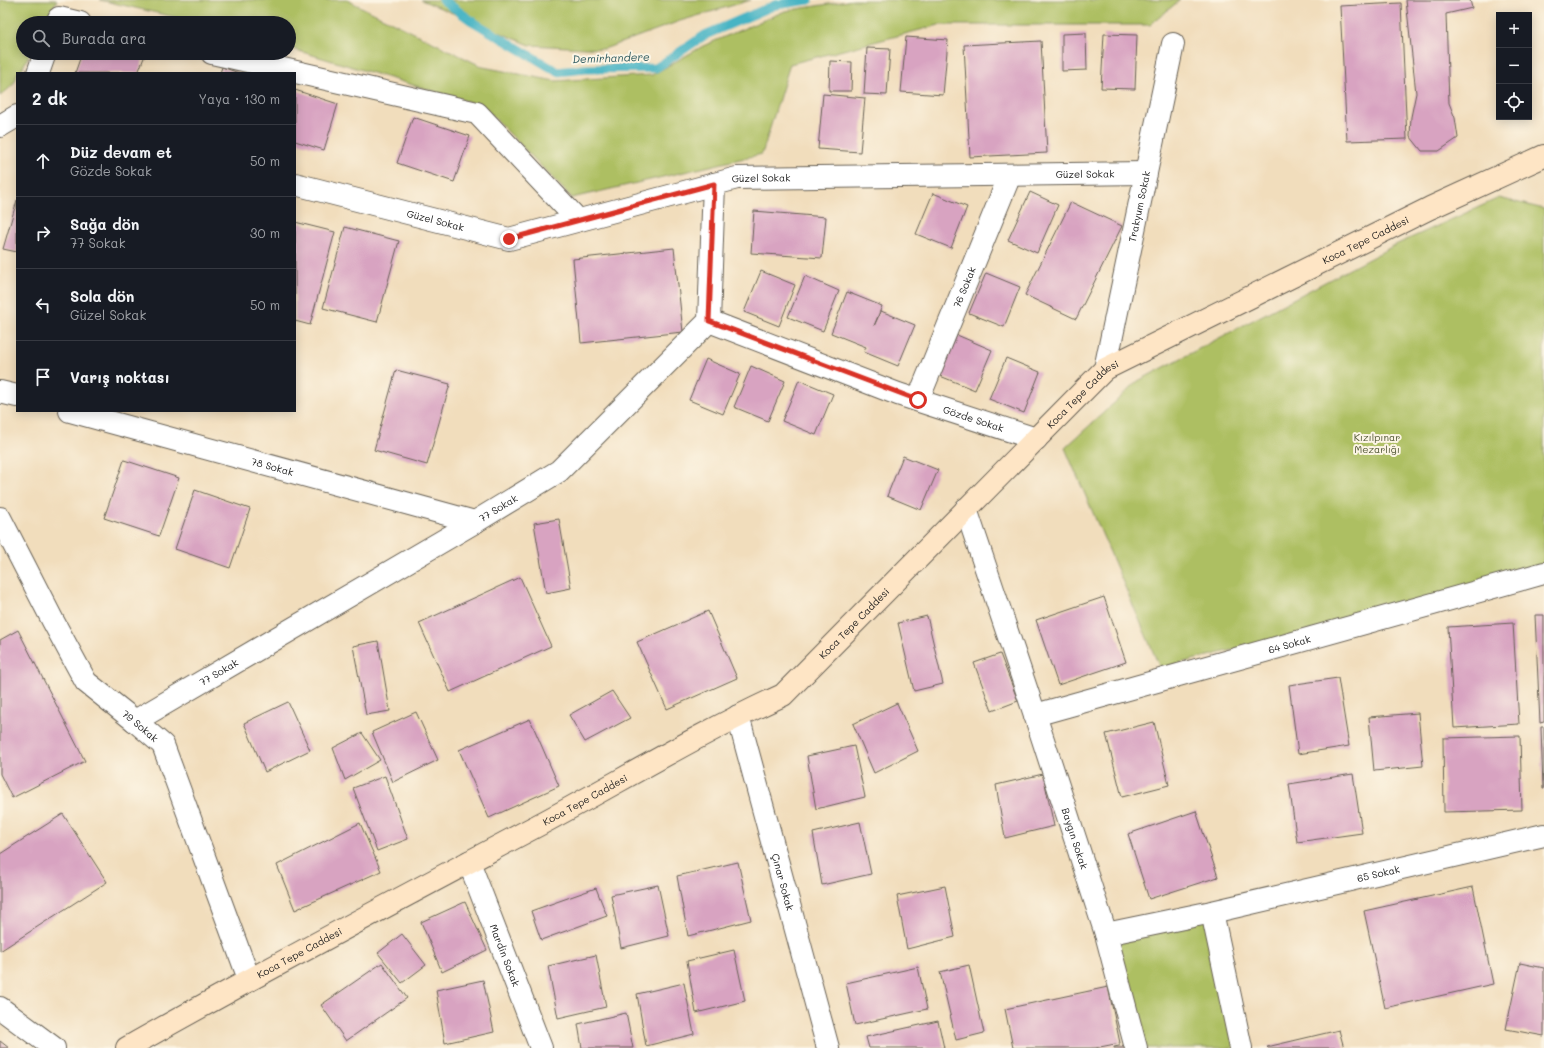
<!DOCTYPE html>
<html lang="tr">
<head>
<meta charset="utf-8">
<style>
  :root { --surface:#171b24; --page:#242831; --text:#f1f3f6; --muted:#9ea1a6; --line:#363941 }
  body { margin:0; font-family:Mali,sans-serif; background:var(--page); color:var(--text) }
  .controls { position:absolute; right:12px; top:12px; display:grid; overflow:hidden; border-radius:0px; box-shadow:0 2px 10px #0003 }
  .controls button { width:36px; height:36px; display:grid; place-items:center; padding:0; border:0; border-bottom:1px solid var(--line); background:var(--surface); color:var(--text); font:20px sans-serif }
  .stop { position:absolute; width:12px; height:12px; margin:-9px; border:3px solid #d93025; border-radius:50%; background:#fff }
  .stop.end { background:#d93025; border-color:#fff; box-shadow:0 1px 4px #0008 }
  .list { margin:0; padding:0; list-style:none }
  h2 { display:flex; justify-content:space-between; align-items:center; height:52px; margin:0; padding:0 16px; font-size:17px }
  h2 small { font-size:13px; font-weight:400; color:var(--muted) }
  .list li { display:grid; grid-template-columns:26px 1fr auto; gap:12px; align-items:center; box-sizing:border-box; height:72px; padding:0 16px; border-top:1px solid var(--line) }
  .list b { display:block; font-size:15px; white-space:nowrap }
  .list p { margin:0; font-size:13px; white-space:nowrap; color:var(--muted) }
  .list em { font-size:13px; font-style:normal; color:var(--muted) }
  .icon { flex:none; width:22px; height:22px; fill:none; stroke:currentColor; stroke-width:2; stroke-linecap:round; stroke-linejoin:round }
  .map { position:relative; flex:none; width:1544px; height:1048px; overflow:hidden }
  .search { position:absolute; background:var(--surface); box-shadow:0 2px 10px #0003; left:16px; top:16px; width:280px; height:44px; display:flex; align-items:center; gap:10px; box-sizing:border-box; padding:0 14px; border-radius:22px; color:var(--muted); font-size:15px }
  .panel { position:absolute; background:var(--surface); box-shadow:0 2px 10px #0003; left:16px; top:72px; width:280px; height:340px; border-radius:0px }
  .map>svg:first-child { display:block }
</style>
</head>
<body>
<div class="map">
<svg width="1544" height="1048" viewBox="0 0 1544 1048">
  <rect width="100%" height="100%" fill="#fcf5e5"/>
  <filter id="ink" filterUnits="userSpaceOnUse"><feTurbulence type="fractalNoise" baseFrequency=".025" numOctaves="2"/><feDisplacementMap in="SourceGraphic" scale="8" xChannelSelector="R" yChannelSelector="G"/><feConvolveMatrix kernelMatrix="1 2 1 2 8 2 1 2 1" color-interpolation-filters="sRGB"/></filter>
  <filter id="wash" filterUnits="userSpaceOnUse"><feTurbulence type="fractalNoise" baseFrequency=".012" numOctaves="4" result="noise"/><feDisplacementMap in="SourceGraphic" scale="16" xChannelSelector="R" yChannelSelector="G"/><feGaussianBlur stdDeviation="0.9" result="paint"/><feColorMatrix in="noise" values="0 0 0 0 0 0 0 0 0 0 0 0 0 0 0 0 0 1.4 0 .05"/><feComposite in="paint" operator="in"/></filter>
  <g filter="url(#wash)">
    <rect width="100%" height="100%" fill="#f1ddbc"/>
    <path fill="#adbf62" stroke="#646e3f" d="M0,0H57L45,23H23V53H30L20,73H17C17,84 8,89 0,96Z
      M100,0H347L483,67L555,81L652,75L703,46L785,11L853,0H1180L1150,25H939L790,64L762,154L572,198L483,106L289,48V23H201Z
      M421,0H751L680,21L604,49L530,45Z
      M1499,198L1544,209V573L1160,668L1065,448L1138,381L1393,246Z
      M1212,912L1241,1048H1136L1106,934Z"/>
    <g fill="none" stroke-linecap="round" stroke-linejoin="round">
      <path stroke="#47b4c4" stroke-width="9" d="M443,0L472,21L558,72L584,69L656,68L705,35L775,5L809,0"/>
    </g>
    <g id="blocks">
      <path fill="#d8a3c1" d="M1406,0H1470L1472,8L1446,14L1449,103L1455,118L1458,138L1439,151H1422L1410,136L1411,117L1416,93Z
        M1401,3L1407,139L1347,141L1340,6Z
        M1086,33L1087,70L1062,71V34Z
        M1104,34L1137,35L1135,89L1101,88Z
        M906,37L948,40L943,95L901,92Z
        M1041,41L1047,153L970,157L964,45Z
        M867,48L890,49L887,95L864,94Z
        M82,53H140L145,55L138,73H75Z
        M830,61L852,62L851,91H829Z
        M222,67L239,73H220Z
        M295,90L338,104L324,150L295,141Z
        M823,94L865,98L860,152L818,149Z
        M413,117L470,136L454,182L397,163Z
        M1030,192L1058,205L1037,253L1008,240Z
        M933,193L967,207L951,248L916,234Z
        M17,200V252L3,249Z
        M1071,202L1122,226L1076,319L1025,295Z
        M754,211L826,217L822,258L751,253Z
        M295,222L335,232L310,325L295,321Z
        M345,227L399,241L377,322L323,308Z
        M674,248L683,332L581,343L573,259Z
        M761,271L795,285L779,326L744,312Z
        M986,273L1020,287L1004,327L969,313Z
        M805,276L839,291L823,331L788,317Z
        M847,292L882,306L874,326L881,311L915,325L898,366L864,352L866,347L831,333Z
        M957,335L992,350L975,390L940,376Z
        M1006,358L1040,372L1024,413L989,399Z
        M706,359L740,374L723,414L689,400Z
        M751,366L785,381L768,421L734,407Z
        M396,370L450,384L427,465L374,450Z
        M799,380L833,394L816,435L782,421Z
        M903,456L938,470L921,510L887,496Z
        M124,460L179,478L159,536L104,518Z
        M195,490L250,509L230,568L175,549Z
        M559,519L571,588L546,593L534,523Z
        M520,577L551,646L450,692L419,623Z
        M1104,597L1126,662L1058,685L1036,620Z
        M708,611L737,678L667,709L637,642Z
        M1535,615H1544V722L1540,723Z
        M927,616L943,684L914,691L898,623Z
        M1513,623L1519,724L1454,728L1448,627Z
        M18,630L85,761L12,798L0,774V640Z
        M378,641L390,711L366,715L353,646Z
        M1000,654L1018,701L992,711L974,663Z
        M1338,678L1349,746L1298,754L1289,685Z
        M612,691L630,718L585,742L569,715Z
        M288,702L310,750L265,772L244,723Z
        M897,703L918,751L874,773L853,724Z
        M416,712L438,760L393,782L372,732Z
        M1418,713L1423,766L1374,771L1369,717Z
        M530,719L559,786L489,818L459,750Z
        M1154,722L1169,785L1122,797L1106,734Z
        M1541,727H1544V789H1543Z
        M362,733L380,760L345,780L333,748Z
        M1520,736L1522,810L1444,812L1443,738Z
        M854,746L865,797L816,809L807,756Z
        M1043,774L1054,826L1005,838L996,785Z
        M1353,774L1362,833L1297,842L1289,784Z
        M385,776L408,839L377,851L353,788Z
        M1196,811L1218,877L1149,899L1128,834Z
        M63,814L107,882L0,951V854Z
        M860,822L871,874L822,885L813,833Z
        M360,823L381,871L295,910L277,865Z
        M738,862L751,920L688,936L677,876Z
        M658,885L669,936L621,948L611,895Z
        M945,886L955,937L907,949L897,896Z
        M1473,887L1493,984L1385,1008L1364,911Z
        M596,888L607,916L541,940L531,911Z
        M465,902L487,950L442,972L421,922Z
        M402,934L426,965L402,983L378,953Z
        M734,950L745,1001L696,1013L687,961Z
        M596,955L606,1007L558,1018L548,966Z
        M382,963L407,998L346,1041L321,1005Z
        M1520,963L1544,968V1036L1506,1029Z
        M969,965L984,1033L956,1040L940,972Z
        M918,967L927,1009L855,1025L846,983Z
        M483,980L494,1032L445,1043L436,990Z
        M684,983L694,1034L646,1046L637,994Z
        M1108,987L1120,1043L1095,1048H1013L1005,1009Z
        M626,1013L633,1048H582L578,1024Z
        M938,1021L944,1048H869L866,1037Z
        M1339,1030L1344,1048H1268L1267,1047Z
        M0,1041L9,1048H0Z
        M1124,1045L1125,1048H1114V1047Z"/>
    </g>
  </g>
  <g filter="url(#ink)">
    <use href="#blocks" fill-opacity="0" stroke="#676054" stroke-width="1"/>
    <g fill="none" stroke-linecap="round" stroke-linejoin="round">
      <g stroke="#676054" stroke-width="24">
        <g id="minor">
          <path d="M57,23L59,18L80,23"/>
          <path d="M212,53L477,113L578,220"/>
          <path d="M38,73L45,53"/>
          <path d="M0,126L17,116"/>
          <path id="s1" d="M295,184L509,239L737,178L1146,173"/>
          <path id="s2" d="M709,321L898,394L1036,439"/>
          <path id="s3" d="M1105,369L1173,44"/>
          <path d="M0,392L17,396"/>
          <path id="s4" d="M918,400L1010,175"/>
          <path id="s5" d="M70,411L475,522"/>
          <path id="s6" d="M966,509L1035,715L1106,934L1136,1048"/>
          <path id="s7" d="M0,518L53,621L86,682L135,721L163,745L249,979"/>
          <path id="s8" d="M1035,715L1544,573"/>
          <path id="s9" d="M738,716L828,1048"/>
          <path id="s10" d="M135,721L475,522L559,471L709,321L714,184"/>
          <path id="s11" d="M469,862L541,1048"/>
          <path d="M1212,912L1241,1048"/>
          <path id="s12" d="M1106,934L1212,912L1544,835"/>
        </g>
      </g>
      <g stroke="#676054" stroke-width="24">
        <path id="tertiary" d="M0,1008L54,1048"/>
      </g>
      <g stroke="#676054" stroke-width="24">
        <g id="secondary">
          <path id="s13" d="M127,1048C266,969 407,895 548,820C626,778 702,732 783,695L1105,369L1430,208L1544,156"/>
        </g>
      </g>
      <use href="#minor" stroke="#fff" stroke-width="22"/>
      <use href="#tertiary" stroke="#fff" stroke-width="22"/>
      <use href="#secondary" stroke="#fee5c5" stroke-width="22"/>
    </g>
  </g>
  <g fill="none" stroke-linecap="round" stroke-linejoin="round" filter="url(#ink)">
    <path stroke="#d93025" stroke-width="5" d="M509,239L714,184L709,321L918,400"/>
  </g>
  <g text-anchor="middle" stroke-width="4" stroke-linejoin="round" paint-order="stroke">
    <g font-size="10" fill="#1c1c1c" stroke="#fcf5e5">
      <text dy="4" stroke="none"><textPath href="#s1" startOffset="805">Güzel Sokak</textPath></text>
      <text dy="4" stroke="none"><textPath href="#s1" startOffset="481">Güzel Sokak</textPath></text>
      <text dy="4" stroke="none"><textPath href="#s3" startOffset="166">Trakyum Sokak</textPath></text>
      <text dy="4" stroke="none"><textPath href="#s1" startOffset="145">Güzel Sokak</textPath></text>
      <text dy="4" stroke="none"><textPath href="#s13" startOffset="1494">Koca Tepe Caddesi</textPath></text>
      <text dy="4" stroke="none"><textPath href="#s4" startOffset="122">76 Sokak</textPath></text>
      <text dy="4" stroke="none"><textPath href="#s13" startOffset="1170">Koca Tepe Caddesi</textPath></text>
      <text dy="4" stroke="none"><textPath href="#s2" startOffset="282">Gözde Sokak</textPath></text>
      <text dy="4" stroke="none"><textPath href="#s5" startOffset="210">78 Sokak</textPath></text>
      <text dy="4" stroke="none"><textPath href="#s10" startOffset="421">77 Sokak</textPath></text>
      <text dy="4" stroke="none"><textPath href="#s13" startOffset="846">Koca Tepe Caddesi</textPath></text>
      <text dy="4" stroke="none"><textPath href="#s8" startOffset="264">64 Sokak</textPath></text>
      <text dy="4" stroke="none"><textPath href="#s10" startOffset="97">77 Sokak</textPath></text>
      <text dy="4" stroke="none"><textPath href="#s7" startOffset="255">79 Sokak</textPath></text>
      <text dy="4" stroke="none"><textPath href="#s13" startOffset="521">Koca Tepe Caddesi</textPath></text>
      <text dy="4" stroke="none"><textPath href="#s6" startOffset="347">Baygın Sokak</textPath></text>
      <text dy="4" stroke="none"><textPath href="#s12" startOffset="279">65 Sokak</textPath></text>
      <text dy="4" stroke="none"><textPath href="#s9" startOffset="172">Çınar Sokak</textPath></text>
      <text dy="4" stroke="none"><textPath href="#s13" startOffset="197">Koca Tepe Caddesi</textPath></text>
      <text dy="4" stroke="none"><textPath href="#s11" startOffset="100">Mardin Sokak</textPath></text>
    </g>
    <g font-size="10" fill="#4f5534" stroke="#fcf5e5">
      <text x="1377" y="441">Kızılpınar<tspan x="1377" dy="12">Mezarlığı</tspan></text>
    </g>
    <g font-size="11" font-style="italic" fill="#2d595f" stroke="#fcf5e5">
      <text transform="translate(611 58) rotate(-2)" y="4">Demirhandere</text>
    </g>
  </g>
</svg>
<div class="controls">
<button>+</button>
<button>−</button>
<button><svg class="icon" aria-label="locate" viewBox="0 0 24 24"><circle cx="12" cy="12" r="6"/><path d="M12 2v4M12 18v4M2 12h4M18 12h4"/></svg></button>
</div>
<div class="stop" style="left:918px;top:400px"></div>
<div class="stop end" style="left:509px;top:239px"></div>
<div class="search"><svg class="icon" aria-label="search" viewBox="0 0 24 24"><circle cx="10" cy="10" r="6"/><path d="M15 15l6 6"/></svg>Burada ara</div>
<section class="panel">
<h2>2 dk<small>Yaya · 130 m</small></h2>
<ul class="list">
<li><svg class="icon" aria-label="ahead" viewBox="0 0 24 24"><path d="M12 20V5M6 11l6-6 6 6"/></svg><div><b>Düz devam et</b><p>Gözde Sokak</p></div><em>50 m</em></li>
<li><svg class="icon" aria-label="right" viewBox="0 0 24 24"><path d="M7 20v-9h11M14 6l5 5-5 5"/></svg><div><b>Sağa dön</b><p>77 Sokak</p></div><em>30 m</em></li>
<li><svg class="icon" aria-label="left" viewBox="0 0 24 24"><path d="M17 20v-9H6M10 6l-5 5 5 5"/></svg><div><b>Sola dön</b><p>Güzel Sokak</p></div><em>50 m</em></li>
<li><svg class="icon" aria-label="arrive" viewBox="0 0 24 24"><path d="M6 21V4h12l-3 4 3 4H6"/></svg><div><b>Varış noktası</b></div></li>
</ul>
</section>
</div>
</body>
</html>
